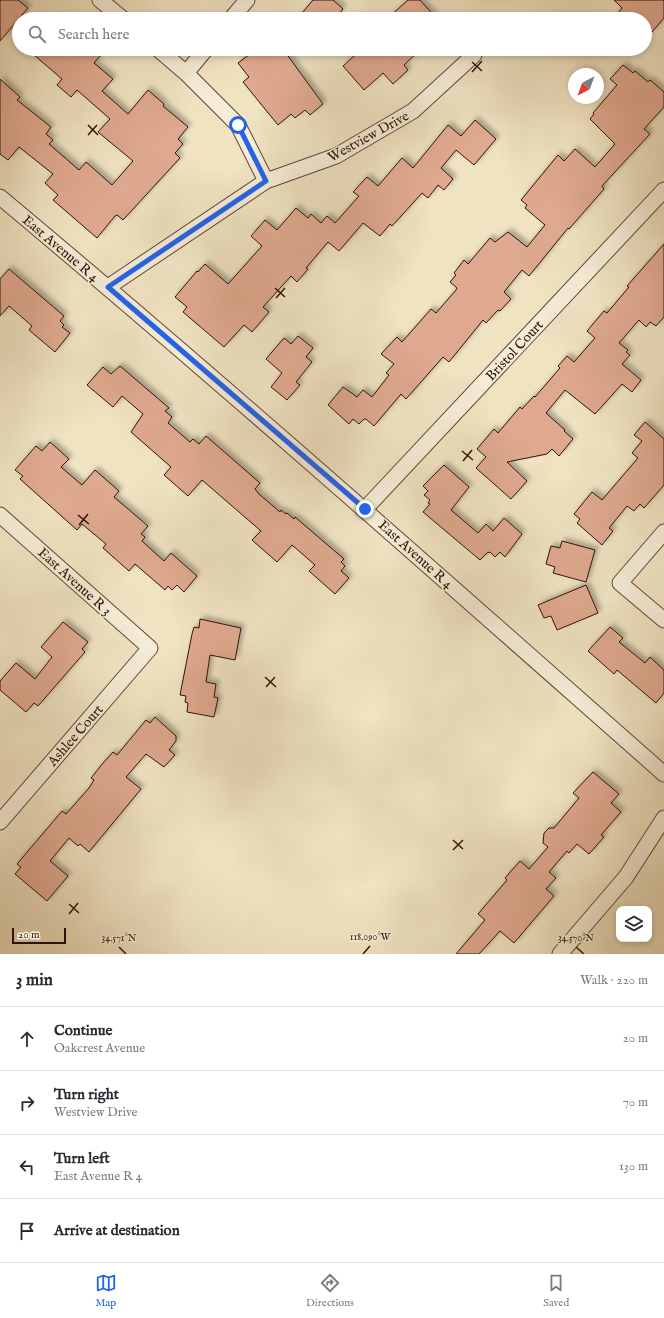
<!DOCTYPE html>
<html lang="en">
<head>
<meta charset="utf-8">
<style>
  :root { --surface:#fff; --page:#f7f7f7; --text:#2b2b33; --muted:#7c7c81; --line:#e1e1e2; --accent:#2563eb }
  body { margin:0; font-family:"IM FELL English",serif; background:var(--page); color:var(--text) }
  .controls { position:absolute; right:12px; bottom:12px; display:grid; overflow:hidden; border-radius:8px; box-shadow:0 2px 6px #0003 }
  .controls button { width:36px; height:36px; display:grid; place-items:center; padding:0; border:0; border-bottom:1px solid var(--line); background:var(--surface); color:var(--text); font:20px sans-serif }
  .compass { position:absolute; left:568px; top:68px; width:36px; height:36px; border-radius:50%; background:var(--surface); box-shadow:0 2px 6px #0003; rotate:221deg }
  .scale { position:absolute; left:12px; bottom:10px; width:54px; box-sizing:border-box; padding-left:4px; border:2px solid #301206; border-top:0; font-size:11px; line-height:14px; white-space:nowrap; color:#301206; -webkit-text-stroke:3px #f5edd7; paint-order:stroke }
  .stop { position:absolute; width:12px; height:12px; margin:-9px; border:3px solid #2563eb; border-radius:50%; background:#fff }
  .stop.end { background:#2563eb; border-color:#fff; box-shadow:0 1px 4px #0008 }
  .list { margin:0; padding:0; list-style:none }
  h2 { display:flex; justify-content:space-between; align-items:center; height:52px; margin:0; padding:0 16px; font-size:17px }
  h2 small { font-size:13px; font-weight:400; color:var(--muted) }
  .list li { display:grid; grid-template-columns:26px 1fr auto; gap:12px; align-items:center; box-sizing:border-box; height:64px; padding:0 16px; border-top:1px solid var(--line) }
  .list b { display:block; font-size:15px; white-space:nowrap }
  .list p { margin:0; font-size:13px; white-space:nowrap; color:var(--muted) }
  .list em { font-size:13px; font-style:normal; color:var(--muted) }
  .icon { flex:none; width:22px; height:22px; fill:none; stroke:currentColor; stroke-width:2; stroke-linecap:round; stroke-linejoin:round }
  .map { position:relative; flex:none; width:664px; height:954px; overflow:hidden }
  .search { position:absolute; background:var(--surface); box-shadow:0 2px 6px #0003; left:12px; right:12px; top:12px; height:44px; display:flex; align-items:center; gap:10px; box-sizing:border-box; padding:0 14px; border-radius:22px; color:var(--muted); font-size:15px }
  .sheet { height:308px; background:var(--surface) }
  nav { display:flex; justify-content:space-around; align-items:center; box-sizing:border-box; height:56px; border-top:1px solid var(--line); background:var(--surface); font-size:11px; color:var(--muted) }
  nav a { display:grid; justify-items:center; gap:2px }
  nav .on { color:var(--accent) }
  .map>svg:first-child { display:block }
</style>
</head>
<body>
<div class="map">
<svg width="664" height="954" viewBox="0 0 664 954">
  <defs>
    <filter id="shadow"><feDropShadow dx="3.5" dy="-3.5" stdDeviation="2" flood-color="#0004"/></filter>
  </defs>
  <rect width="100%" height="100%" fill="#f0e3c2"/>
  <filter id="stains"><feTurbulence type="fractalNoise" baseFrequency=".005" numOctaves="4"/><feColorMatrix values="0 0 0 0 .2 0 0 0 0 .09 0 0 0 0 .02 0 0 0 .5 -.17"/></filter>
  <radialGradient id="worn" r=".72"><stop offset=".6" stop-color="#630" stop-opacity="0"/><stop offset="1" stop-color="#630" stop-opacity=".3"/></radialGradient>
  <path fill="#dfa98f" stroke="#301206" filter="url(#shadow)" d="M0,0H18L28,8L0,41Z
    M313,0H333L343,9L334,19H297Z
    M408,0H420L437,19H387Z
    M614,0H664V18L652,32L645,26V19H613L622,8Z
    M27,49H106L94,63L113,79L102,91L128,114L148,90L164,104L163,106L188,127L178,139L183,144L175,153L180,158L123,220L117,215L115,216L97,238L53,200L58,195L45,183L53,174L19,147L8,160L0,154V79L20,97L17,100L51,127L46,134L53,140L49,144L79,170L86,162L112,185L133,161L98,132L110,119L77,90L71,97L57,85L62,79Z
    M257,49H283L323,104L310,115L305,110L295,118L291,114L278,125L243,82L249,77L238,63Z
    M362,49H421L404,65L408,70L393,84L383,73L364,90L343,66Z
    M623,65L633,73L635,71L648,82L650,80L664,92V107L644,129L650,134L602,186L604,189L569,229L568,228L529,276L522,270L504,292L511,299L500,311L498,310L486,323L483,320L449,362L443,357L406,399L401,394L374,426L366,419H364L359,424L353,419L349,424L328,405L343,387L357,397L363,390L372,397L389,375L386,373L394,364L381,354L397,337L402,342L431,309L436,313L456,290L457,288L450,282L456,275L454,273L464,260L468,264L490,238L495,242L508,232L527,247L545,225L525,208L527,205L521,200L558,155L564,161L575,149L595,167L615,144L590,119L594,114L593,113L617,85L610,79Z
    M475,120L496,139L474,165L456,150L441,168L453,179L444,190L438,185L428,198L422,193L392,226L390,224L380,236L363,223L339,251L328,242L306,268L308,269L297,282L291,276L263,307L269,312L252,332L244,325L224,347L183,312L187,307L175,297L197,271L198,272L205,264L228,284L262,246L251,236L265,220L277,230L296,208L308,218L311,214L321,223L327,216L335,223L359,196L353,192L367,177L378,186L402,158L413,168L448,125L461,136Z
    M664,244V317L656,326L650,322L646,327L639,320L619,343L628,350L626,352L630,355L622,364L641,380L632,392L622,384L595,414L565,390L546,413L565,430L564,431L573,439L559,456L552,449L547,454L507,462L527,481L511,499L476,468L486,457L477,449L494,429L498,433L520,407L522,409L534,396L535,397L560,368L558,366L567,356L574,362L595,338L587,331L604,311L607,313L629,287L627,286Z
    M9,269L64,316L60,321L64,325L62,327L70,333L55,352L29,330L32,326L9,306L0,316V279Z
    M298,336L313,348L306,357L312,362L296,382L300,385L287,400L271,387L282,373L266,359L284,338L291,344Z
    M120,366L169,408L165,411L172,417L168,423L190,442L193,439L199,444L206,436L260,483L255,489L259,494L280,512L281,510L286,514L287,513L294,519L295,517L344,559L341,562L345,566L341,571L349,578L335,594L309,571L315,565L292,545L277,562L252,540L261,531L202,480L188,496L164,475L171,467L131,432L143,414L122,396L113,407L87,385L103,367L111,374Z
    M645,422L664,439V485L644,508L640,504L634,511L627,506L609,528L613,531L602,545L577,523L580,519L574,514L592,492L602,500L638,458L632,453L642,441L634,435Z
    M50,442L69,459L61,467L82,485L95,470L119,491L114,497L148,526L141,534L145,537L142,541L164,561L171,553L197,576L184,592L177,585L172,590L168,586L165,590L135,564L129,571L103,548L106,544L82,524L77,530L20,479L23,476L15,470L36,446L42,451Z
    M444,465L469,487L451,510L478,533L486,524L493,531L504,518L522,534L505,557L500,552L495,557L490,552L487,553L480,560L423,512L430,504L428,503L430,500L424,495L428,491L423,486Z
    M562,541L595,550L586,582L553,573L555,567L546,564L551,546L560,548Z
    M586,585L598,613L557,630L551,616L544,618L538,605Z
    M200,619L241,628L235,660L210,655L206,682L216,684L214,697L218,698L214,717L187,712L188,703L185,702L186,696L180,695L192,634L194,627L199,628Z
    M63,622L88,642L82,649L85,652L38,706L34,703L26,712L0,690V681L16,663L35,679L52,657L41,647Z
    M610,627L623,638L619,642L645,663L650,657L664,670V693L656,703L617,670L614,674L588,651Z
    M155,717L176,736V741L169,750L175,755L164,767L146,754L126,777L141,789L89,852L80,844L78,846L69,838L50,861L68,876L47,901L15,874L21,867L17,864L62,811L66,814L89,788L94,780L91,778L103,763L113,752L117,755L146,720L150,723Z
    M593,772L619,794L611,803L621,812L601,835L604,837L589,854L577,844L569,853L567,851L549,872L556,878L546,889L554,896L514,943L500,931L479,954H456L485,920L478,914L507,880L505,878L520,861L529,869L548,847L543,843L544,833L549,828H554L579,798L573,793Z"/>
  <g fill="none" stroke-linecap="round" stroke-linejoin="round">
    <g stroke="#604635" stroke-width="17">
      <path id="street" d="M100,0L123,19
        M231,19L247,0
        M158,49L186,73L238,125L266,181
        M186,73L206,49
        M0,197C225,385 444,580 664,774
        M108,287L266,181L336,156L413,111L474,55
        M365,509L664,190
        M0,515L150,648L0,822
        M664,532L620,583L664,620
        M560,954L626,877L664,818"/>
    </g>
    <use href="#street" stroke="#f5edd7" stroke-width="15"/>
  </g>
  <g fill="none" stroke-linecap="round" stroke-linejoin="round">
    <path stroke="#2563eb" stroke-width="5" d="M238,125L266,181L108,287L365,509"/>
  </g>
  <path fill="none" stroke="#301206" stroke-width="1.5" d="M472,62L482,71M472,72L482,61M88,125L98,135M88,135L97,125M275,288L285,297M276,298L285,288M462,451L473,460M463,461L472,450M78,515L89,524M79,525L88,514M265,677L276,687M266,687L275,677M453,840L463,849M453,850L463,840M69,904L79,913M69,914L78,903M119,947L126,954M576,947L584,954M363,954L370,946"/>
  <g text-anchor="middle" stroke-width="3" stroke-linejoin="round" paint-order="stroke">
    <g font-size="14" fill="#301206" stroke="#f5edd7">
      <text transform="translate(368 136) rotate(-29)" y="5">Westview Drive</text>
      <text transform="translate(61 248) rotate(40)" y="5">East Avenue R 4</text>
      <text transform="translate(514 350) rotate(-47)" y="5">Bristol Court</text>
      <text transform="translate(416 554) rotate(42)" y="5">East Avenue R 4</text>
      <text transform="translate(75 581) rotate(42)" y="5">East Avenue R 3</text>
      <text transform="translate(75 735) rotate(-49)" y="5">Ashlee Court</text>
    </g>
  </g>
  <g font-size="10" text-anchor="middle" fill="#301206" stroke="#f5edd7" stroke-width="3" stroke-linejoin="round" paint-order="stroke">
    <text x="370" y="940">118.090°W</text>
    <text x="119" y="941">34.571°N</text>
    <text x="576" y="941">34.570°N</text>
  </g>
  <rect width="100%" height="100%" filter="url(#stains)"/>
  <rect width="100%" height="100%" fill="url(#worn)"/>
</svg>
<div class="controls">
<button><svg class="icon" aria-label="layers" viewBox="0 0 24 24"><path d="M12 4l9 5-9 5-9-5zM3 14l9 5 9-5"/></svg></button>
</div>
<svg class="compass" viewBox="-18 -18 36 36"><path d="M0-13l5 13h-10z" fill="#e53935"/><path d="M0 13l5-13h-10z" fill="#7c7c81"/></svg>
<div class="scale">20 m</div>
<div class="stop" style="left:238px;top:125px"></div>
<div class="stop end" style="left:365px;top:509px"></div>
<div class="search"><svg class="icon" aria-label="search" viewBox="0 0 24 24"><circle cx="10" cy="10" r="6"/><path d="M15 15l6 6"/></svg>Search here</div>
</div>
<section class="sheet">
<h2>3 min<small>Walk · 220 m</small></h2>
<ul class="list">
<li><svg class="icon" aria-label="ahead" viewBox="0 0 24 24"><path d="M12 20V5M6 11l6-6 6 6"/></svg><div><b>Continue</b><p>Oakcrest Avenue</p></div><em>20 m</em></li>
<li><svg class="icon" aria-label="right" viewBox="0 0 24 24"><path d="M7 20v-9h11M14 6l5 5-5 5"/></svg><div><b>Turn right</b><p>Westview Drive</p></div><em>70 m</em></li>
<li><svg class="icon" aria-label="left" viewBox="0 0 24 24"><path d="M17 20v-9H6M10 6l-5 5 5 5"/></svg><div><b>Turn left</b><p>East Avenue R 4</p></div><em>130 m</em></li>
<li><svg class="icon" aria-label="arrive" viewBox="0 0 24 24"><path d="M6 21V4h12l-3 4 3 4H6"/></svg><div><b>Arrive at destination</b></div></li>
</ul>
</section>
<nav>
<a class="on"><svg class="icon" aria-label="map" viewBox="0 0 24 24"><path d="M3 6l6-2 6 2 6-2v14l-6 2-6-2-6 2zM9 4v14M15 6v14"/></svg>Map</a>
<a><svg class="icon" aria-label="directions" viewBox="0 0 24 24"><path d="M12 3l9 9-9 9-9-9zM9 14v-3h6M13 9l2 2-2 2"/></svg>Directions</a>
<a><svg class="icon" aria-label="saved" viewBox="0 0 24 24"><path d="M7 4h10v16l-5-4-5 4z"/></svg>Saved</a>
</nav>
</body>
</html>
